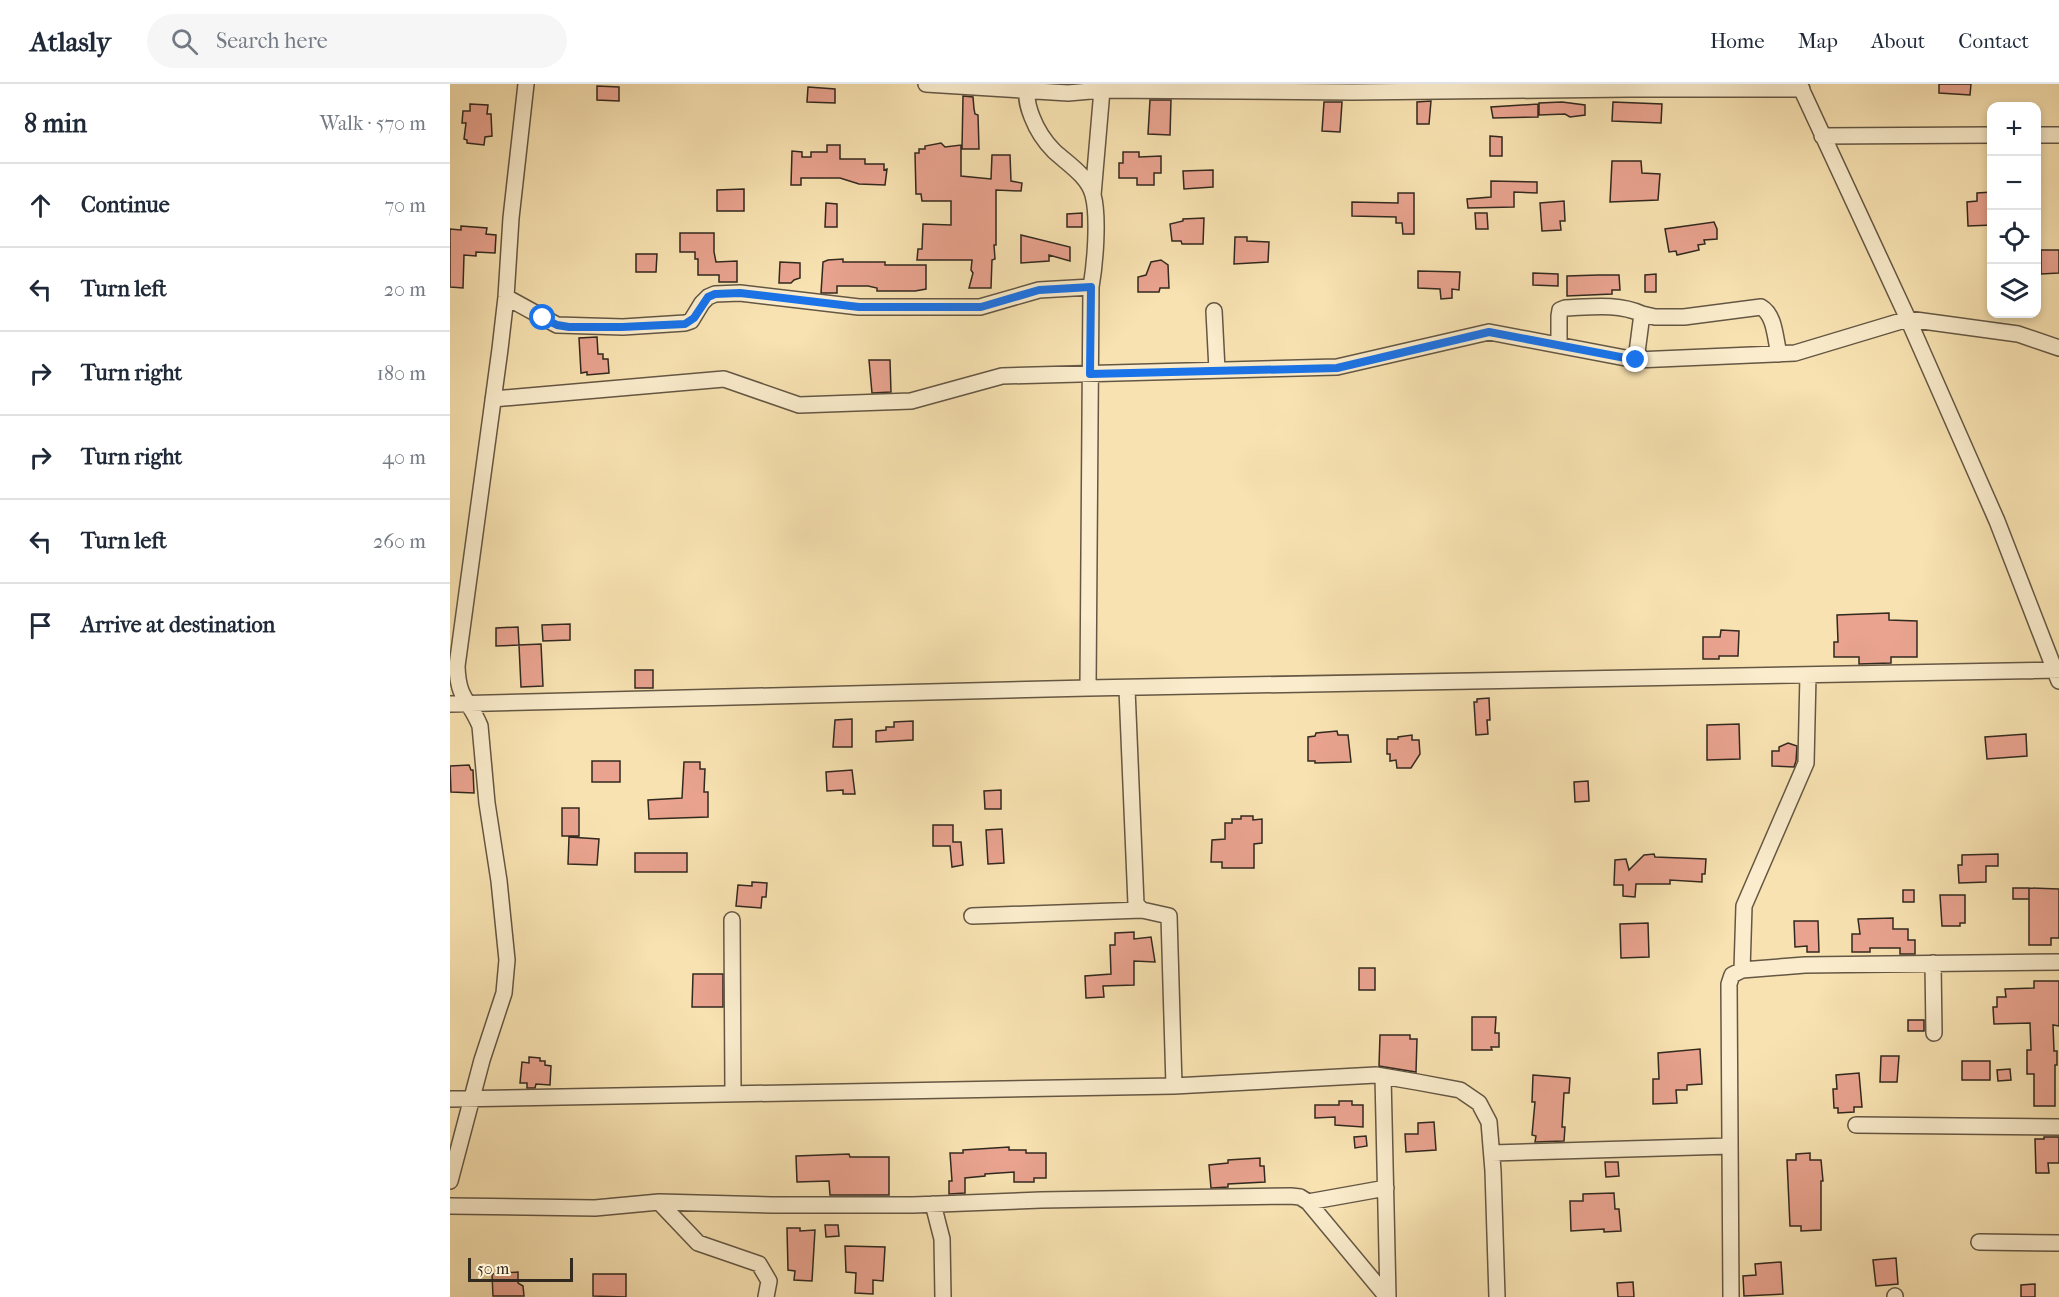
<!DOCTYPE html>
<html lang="en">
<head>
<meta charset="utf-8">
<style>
  :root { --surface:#fff; --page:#f6f6f7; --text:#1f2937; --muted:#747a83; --line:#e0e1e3 }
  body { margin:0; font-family:"IM FELL French Canon",serif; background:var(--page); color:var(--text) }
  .controls { position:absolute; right:18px; top:18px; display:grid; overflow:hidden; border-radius:12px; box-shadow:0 3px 9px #0003 }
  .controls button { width:54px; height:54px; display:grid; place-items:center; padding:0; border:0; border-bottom:2px solid var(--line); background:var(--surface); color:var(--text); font:30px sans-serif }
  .scale { position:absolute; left:18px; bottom:15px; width:105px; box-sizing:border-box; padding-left:6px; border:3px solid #32291f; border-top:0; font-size:16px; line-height:21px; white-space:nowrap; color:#32291f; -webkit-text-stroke:4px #faeccc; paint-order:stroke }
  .stop { position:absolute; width:18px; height:18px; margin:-14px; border:4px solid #1a73e8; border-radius:50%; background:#fff }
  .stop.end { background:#1a73e8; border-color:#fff; box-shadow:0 2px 6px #0008 }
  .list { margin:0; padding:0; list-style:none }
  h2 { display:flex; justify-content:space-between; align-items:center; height:78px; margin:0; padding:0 24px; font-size:26px }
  h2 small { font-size:20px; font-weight:400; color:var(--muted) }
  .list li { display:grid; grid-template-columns:39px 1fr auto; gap:18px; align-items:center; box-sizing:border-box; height:84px; padding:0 24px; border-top:2px solid var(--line) }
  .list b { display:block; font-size:22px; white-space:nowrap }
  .list em { font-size:20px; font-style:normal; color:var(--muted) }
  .icon { flex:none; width:33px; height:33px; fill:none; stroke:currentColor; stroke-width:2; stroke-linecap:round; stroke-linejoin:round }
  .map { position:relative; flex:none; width:1609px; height:1213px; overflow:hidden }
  header { display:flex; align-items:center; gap:36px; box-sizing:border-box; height:84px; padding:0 30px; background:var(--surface); border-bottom:2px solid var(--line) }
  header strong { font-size:28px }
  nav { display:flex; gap:33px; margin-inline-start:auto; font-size:21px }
  .search { width:420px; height:54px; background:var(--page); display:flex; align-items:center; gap:15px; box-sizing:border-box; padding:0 21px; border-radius:33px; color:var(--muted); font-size:22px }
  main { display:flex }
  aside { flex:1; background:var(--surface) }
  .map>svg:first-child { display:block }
</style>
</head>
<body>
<header>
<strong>Atlasly</strong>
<div class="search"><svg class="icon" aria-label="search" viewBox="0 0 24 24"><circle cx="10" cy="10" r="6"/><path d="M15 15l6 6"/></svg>Search here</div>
<nav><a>Home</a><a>Map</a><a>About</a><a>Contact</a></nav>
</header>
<main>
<aside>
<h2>8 min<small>Walk · 570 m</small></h2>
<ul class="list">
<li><svg class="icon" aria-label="ahead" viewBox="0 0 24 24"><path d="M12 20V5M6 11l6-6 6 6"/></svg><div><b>Continue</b></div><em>70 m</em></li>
<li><svg class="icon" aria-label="left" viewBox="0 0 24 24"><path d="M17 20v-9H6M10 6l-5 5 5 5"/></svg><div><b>Turn left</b></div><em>20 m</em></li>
<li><svg class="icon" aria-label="right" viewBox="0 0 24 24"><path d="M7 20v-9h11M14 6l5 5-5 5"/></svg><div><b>Turn right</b></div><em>180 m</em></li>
<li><svg class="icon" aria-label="right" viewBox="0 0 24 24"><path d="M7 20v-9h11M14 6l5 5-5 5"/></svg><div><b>Turn right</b></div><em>40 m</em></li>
<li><svg class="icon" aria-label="left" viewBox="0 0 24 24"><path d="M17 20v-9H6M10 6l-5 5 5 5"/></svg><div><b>Turn left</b></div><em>260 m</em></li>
<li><svg class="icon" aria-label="arrive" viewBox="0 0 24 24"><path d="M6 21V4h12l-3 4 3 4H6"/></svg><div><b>Arrive at destination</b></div></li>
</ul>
</aside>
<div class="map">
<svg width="1609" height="1213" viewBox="0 0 1609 1213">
  <rect width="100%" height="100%" fill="#f8e2b1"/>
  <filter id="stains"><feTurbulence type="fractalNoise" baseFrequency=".00333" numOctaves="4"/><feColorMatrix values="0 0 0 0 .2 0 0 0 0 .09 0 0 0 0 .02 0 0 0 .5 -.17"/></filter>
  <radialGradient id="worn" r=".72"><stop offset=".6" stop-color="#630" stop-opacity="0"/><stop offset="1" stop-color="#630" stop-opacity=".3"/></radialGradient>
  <path fill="#e9a38f" stroke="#32291f" stroke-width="1.5" d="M1489,0H1521L1520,11L1489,9Z
    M147,2L169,3V17L147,16Z
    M358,3L385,5V19L357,18Z
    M513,12L523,13L524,25L525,30L528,31L529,65H512Z
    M700,16H721L720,51L698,50Z
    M981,17L979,40H967V18Z
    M874,18H892L890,48L872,47Z
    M1112,18L1135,21V31L1120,33L1115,30L1089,31V19Z
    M1163,18L1212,20L1211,39L1162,37Z
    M20,20L38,21L37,30H41L42,52L35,53L34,61L17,59V56L14,55L16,39H12L13,27H20Z
    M1088,20V33L1043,34L1041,23Z
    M1040,52L1052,53V72H1040Z
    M491,59L495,63L511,61V92L541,95L542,71H560L561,97L572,99L571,107L546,106V161H544L545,175L542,176L541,204H519L523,189L521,186L522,176H467L468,165H472L473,140L501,141V117H472L471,110H466L465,69H469V65H475V62Z
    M377,61H390V75H415V80H434V86L437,85L435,101L409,100L390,94H351V101H341L342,67L352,68V73H361V68H377Z
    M673,68H689V73L711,72V89H704V101H687V94H669V79H673Z
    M1162,77H1191L1192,89L1210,90L1208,116L1160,118Z
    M763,86V103L734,105L733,87Z
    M1041,97L1087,98V109L1064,108V123L1018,124L1017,115L1041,113Z
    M294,105V127H267V106Z
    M1542,108V141L1518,142L1517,118L1527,117V109Z
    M948,109H964V150H953L952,139H946V133L902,132V118L948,119Z
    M1114,117L1115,137H1110L1111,146L1092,147L1090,119Z
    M376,119L387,120V143H375Z
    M632,129V143H617V130Z
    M1025,129H1037L1038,145H1026Z
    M754,134L753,160H732L731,157H722L720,140L733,137V135Z
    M1264,138L1267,145V155L1254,156L1255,160L1248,161L1249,166L1227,171L1226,167L1219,168L1215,145Z
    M11,142L37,144L36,150L46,151L45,169L26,168V172L14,171L13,204L0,203V145L11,146Z
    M230,149H264V168L266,178L287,177V198H269V191H248V175H245V168H230Z
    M571,151L620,163V177L599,171V177L571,179Z
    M785,153H797V157L819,158L818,178L784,180Z
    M1591,166H1609V189L1591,190Z
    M186,170H207L206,188H186Z
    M393,175V178H435V181H476V205L465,207H427V204L418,202H387V209H371L373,178L378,176Z
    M711,176L718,181L719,204H710L709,208H688V193L696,191L701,178Z
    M330,178L350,179V194L344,196L341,199H329Z
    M968,187L1010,188L1009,206L1002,205V214L991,215L990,205L968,204Z
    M1083,189L1108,190V202L1083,201Z
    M1206,190V208H1195V191Z
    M1148,191H1169L1170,206H1162V210L1117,212V192Z
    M147,253L148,270H153V275H158L159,289L137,291V288L131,289L129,254Z
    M419,276H440L441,308L422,309Z
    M1439,529V536L1467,537V573H1441V579L1409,580V573H1384V558H1388L1387,531Z
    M120,540V556L93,557L92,541Z
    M68,543L69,561L46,562V544Z
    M1271,546L1289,547L1288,572H1269V575H1253V553H1270Z
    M91,560L93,602L71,603L69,561Z
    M185,586H203V604H185Z
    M1039,614L1040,636H1037L1038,650L1026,651L1024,618H1027V615Z
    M402,635V663H383L385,636Z
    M463,637V656L426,658V647L436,646V643H444V638Z
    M1289,640L1290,675L1257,676V641Z
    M887,647L888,651H898L901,678L865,679V677H858V653L865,652L866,649Z
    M1576,650L1577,672L1537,675L1535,653Z
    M962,651V656H969L970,670L961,684H947L946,676L940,677V670H937V655H948V653Z
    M1338,659L1347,662L1346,677L1344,683L1322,682V667H1329V663Z
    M142,677H170V698H142Z
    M234,678H250V685H255L254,708H258V733L199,735L198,716L232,714Z
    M19,681L21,686H23L24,709L1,708L0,682Z
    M402,686L405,710H393V706L377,707L376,688Z
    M1138,697L1139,717L1125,718L1124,698Z
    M551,706V725H535L534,707Z
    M112,724H129V752H112Z
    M791,732H803V736L812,735V759L804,760V784H772V778H761L762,756L775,755V739H782V735H791Z
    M483,741H503V758H511L513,781L502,783L500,762H483Z
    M552,745L554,779L538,780L536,746Z
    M119,753L149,755L147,781L118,780Z
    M185,769H237V788H185Z
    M1204,770L1205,773L1256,775L1255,790H1252V798L1220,796V800H1186L1185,813L1173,812V801H1164L1165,776L1176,775L1179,786L1194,771Z
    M1548,770V782H1536V798L1509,799L1508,781H1512V771Z
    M302,798L317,799L316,813H312L311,824L286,822L288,801L302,802Z
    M1563,804H1579V815H1563Z
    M1579,804L1609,805V854H1601V861H1579Z
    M1453,806H1464V818H1453Z
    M1490,811H1515V839H1510V842H1492Z
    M1443,834V845H1458V856H1465V870H1450V864H1420V868H1402V850H1410L1408,835Z
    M1344,837H1368L1369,868H1357V862L1345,863Z
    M1198,839L1199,873L1171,874L1170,840Z
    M684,848V855L701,853L705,878L684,877V901L653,902L654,913L636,914L635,892L661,890L660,861H665V849Z
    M909,884H925V906H909Z
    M243,890H273V923H242Z
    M1584,897H1609V942L1603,941L1604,967H1607V981H1605V1022H1584V990H1577V966H1581L1580,939L1544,940L1543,923H1547V913H1556L1555,905L1584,904Z
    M1022,933H1046L1045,949H1049V963H1041L1042,966H1022Z
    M1458,936H1474V947H1458Z
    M930,951H960V955H967L966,988L929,982Z
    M1250,965L1252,1000L1237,1001V1006H1226L1227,1019L1203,1020V995H1209L1208,969Z
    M1431,972H1449L1447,998H1430Z
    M79,973L90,974V977H95V981L101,982L100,1001L86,1000L85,1004H77V999H70L72,978L79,979Z
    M1512,977H1540V996H1512Z
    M1560,985L1561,996L1548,997L1547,986Z
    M1409,989L1412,1023H1404V1028L1388,1029V1024H1384L1383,1005H1387L1386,991Z
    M1083,991L1120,994L1119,1009H1114L1112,1043H1115L1114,1057L1085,1058L1086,1052L1082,1051L1085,1018H1082Z
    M889,1017H902V1021H913V1043L885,1041V1033L865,1034V1021H889Z
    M984,1038L986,1066L956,1068L955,1050H968V1039Z
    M916,1052L917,1062L905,1064L904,1053Z
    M1594,1053H1609V1079H1598L1599,1089H1586L1585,1055H1594Z
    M559,1063V1066H576V1069H596V1094H584V1098H564V1088L535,1090V1092L515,1094V1109L499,1110V1097H502L500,1069H513V1066Z
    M1360,1069V1076H1371L1373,1097H1371V1146L1351,1147V1142H1340L1337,1076H1346V1070Z
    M399,1070L400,1073H439V1111H380L379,1097L347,1098L346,1072Z
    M810,1074V1082H814L815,1098L778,1100V1103L761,1104L759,1081L778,1079V1076Z
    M1155,1078H1168L1169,1092L1156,1093Z
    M1164,1109L1165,1125H1169L1171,1147L1154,1148V1145L1121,1147L1120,1117H1133V1110Z
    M375,1141H388L389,1152L376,1153Z
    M337,1144H350V1147L365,1146L362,1197L344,1196L345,1187L338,1186Z
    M395,1162L435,1163L433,1197L423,1196V1210L405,1209L406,1189L396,1188Z
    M1446,1174L1448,1200L1426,1202L1423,1176Z
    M1331,1178L1333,1210L1294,1212L1293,1192L1306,1191L1305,1180Z
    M68,1188V1199L73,1202L74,1212H43L42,1190Z
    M143,1190H176V1213L143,1212Z
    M1183,1198L1184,1213H1168L1167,1199Z
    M1585,1200V1213H1571V1201Z"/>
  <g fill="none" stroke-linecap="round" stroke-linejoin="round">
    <g stroke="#645744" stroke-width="18">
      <path id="minor" d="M476,0L618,9L652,6L903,8L1179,5H1352
        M1349,0L1458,235L1547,437L1609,597
        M571,3L577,6C576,16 578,23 582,33C587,46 594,57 604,67C618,80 638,92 643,111C649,133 645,180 641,203L638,604
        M1586,51H1609
        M1372,52L1542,51
        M643,111L652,6
        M56,213L107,241L173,243L235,239L241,237L252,219L258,213L265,210L290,209L409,223H530L589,206L641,203
        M764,227L767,286
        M1109,261V232L1110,226L1115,224C1141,223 1168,219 1192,230
        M1186,276L1192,230L1205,233H1234L1311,223C1325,231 1325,254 1329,270
        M43,315L274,295L349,321L461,317L552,292L887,283L1039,248L1186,276L1345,269L1458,235L1568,250L1609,264
        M677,605L686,820L692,826L719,832L724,1002
        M0,620L638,604L1609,586
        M522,832L692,826
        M282,836L283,1009
        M1483,879L1484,949
        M1292,886L1294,822L1356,679L1358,591
        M933,992L938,1213
        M0,1015L724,1002L926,991L967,998L1010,1006L1029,1019L1039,1038L1043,1087L1047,1213
        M1406,1041L1609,1043
        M1042,1069L1280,1062
        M0,1097L32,976L54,909L57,876L49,797L37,719L30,642C19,615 8,616 7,582L50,265L56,213L61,134L76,0
        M209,1118L248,1159L309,1180L319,1197L316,1213
        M858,1118L936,1104
        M483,1120L492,1155L493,1213
        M0,1122L145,1124L209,1118L322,1121H463L591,1116L841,1112L850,1113L858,1118L937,1213
        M1529,1158L1609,1159
        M1281,1213L1279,900L1282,891L1292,886L1355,881L1609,878
        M1445,1213V1212"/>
    </g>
    <use href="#minor" stroke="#faeccc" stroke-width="15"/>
  </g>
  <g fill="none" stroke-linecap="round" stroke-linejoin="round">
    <path stroke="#1a73e8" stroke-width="8" d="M93,234L107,241L119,243H172L235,240L244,234L258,213L265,210L290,209L409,223H531L589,206L641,203L640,290L887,284L1039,248L1186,276"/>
  </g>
  <rect width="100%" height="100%" filter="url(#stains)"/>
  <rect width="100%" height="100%" fill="url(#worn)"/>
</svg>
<div class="controls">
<button>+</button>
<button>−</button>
<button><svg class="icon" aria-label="locate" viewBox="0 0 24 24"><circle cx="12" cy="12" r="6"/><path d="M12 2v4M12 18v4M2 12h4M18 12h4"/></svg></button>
<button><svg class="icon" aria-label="layers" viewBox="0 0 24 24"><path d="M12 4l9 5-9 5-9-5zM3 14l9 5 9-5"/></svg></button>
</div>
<div class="scale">50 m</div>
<div class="stop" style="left:93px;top:234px"></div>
<div class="stop end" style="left:1186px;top:276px"></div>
</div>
</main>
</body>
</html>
